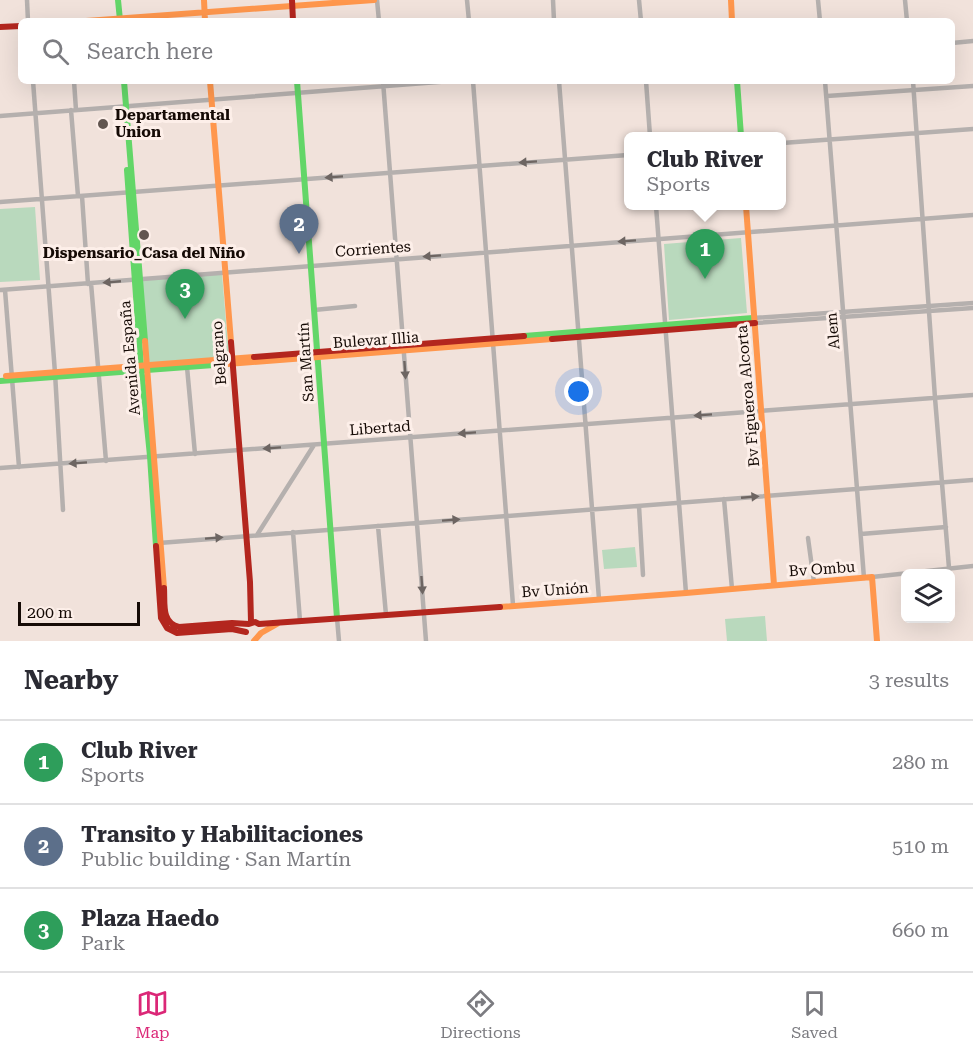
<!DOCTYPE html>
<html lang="en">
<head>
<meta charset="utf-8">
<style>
  :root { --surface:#fff; --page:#f7f7f7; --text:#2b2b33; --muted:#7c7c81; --line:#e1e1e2; --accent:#db2777 }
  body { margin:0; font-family:"Roboto Serif",serif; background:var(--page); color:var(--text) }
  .controls { position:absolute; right:18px; bottom:18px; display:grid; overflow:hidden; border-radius:9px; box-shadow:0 6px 24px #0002 }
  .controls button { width:54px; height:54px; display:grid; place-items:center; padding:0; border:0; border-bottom:2px solid var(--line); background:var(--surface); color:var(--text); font:30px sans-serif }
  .scale { position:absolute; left:18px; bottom:15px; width:122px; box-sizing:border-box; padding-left:6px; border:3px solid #150a05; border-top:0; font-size:16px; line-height:21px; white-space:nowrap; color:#150a05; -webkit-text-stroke:4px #fdefe9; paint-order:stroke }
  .you { position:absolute; left:579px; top:392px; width:21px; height:21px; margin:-15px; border:4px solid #fff; border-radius:50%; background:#1a73e8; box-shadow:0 0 0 9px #1a73e833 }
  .badge { display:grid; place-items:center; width:39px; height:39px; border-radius:50%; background:var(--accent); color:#fff; font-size:20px; font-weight:700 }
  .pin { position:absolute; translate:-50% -50px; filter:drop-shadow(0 2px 3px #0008) }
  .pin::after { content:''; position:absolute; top:32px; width:21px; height:18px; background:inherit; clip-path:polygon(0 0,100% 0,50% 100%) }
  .popup { position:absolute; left:624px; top:132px; width:162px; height:78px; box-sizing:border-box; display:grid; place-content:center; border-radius:9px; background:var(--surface); filter:drop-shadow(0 2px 4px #0005); font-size:20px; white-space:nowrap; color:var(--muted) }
  .popup b { font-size:22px; color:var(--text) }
  .popup::after { content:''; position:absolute; left:50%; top:100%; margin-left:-12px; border:12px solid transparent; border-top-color:var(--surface) }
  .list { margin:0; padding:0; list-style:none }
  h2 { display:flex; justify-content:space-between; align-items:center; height:78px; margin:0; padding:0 24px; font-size:26px }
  h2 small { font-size:20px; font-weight:400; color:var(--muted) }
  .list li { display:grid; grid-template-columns:39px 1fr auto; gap:18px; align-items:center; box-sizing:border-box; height:84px; padding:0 24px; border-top:2px solid var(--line) }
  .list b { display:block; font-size:22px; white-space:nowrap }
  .list p { margin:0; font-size:20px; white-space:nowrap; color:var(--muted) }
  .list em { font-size:20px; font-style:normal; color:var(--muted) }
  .icon { flex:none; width:33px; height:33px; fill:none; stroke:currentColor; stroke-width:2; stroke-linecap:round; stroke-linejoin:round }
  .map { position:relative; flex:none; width:973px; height:641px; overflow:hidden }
  .search { position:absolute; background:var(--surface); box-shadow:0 6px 24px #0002; left:18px; right:18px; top:18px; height:66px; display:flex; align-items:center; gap:15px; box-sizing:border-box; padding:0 21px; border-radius:9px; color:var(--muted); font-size:22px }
  .sheet { height:330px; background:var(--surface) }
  nav { display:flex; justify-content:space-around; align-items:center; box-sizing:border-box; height:84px; border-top:2px solid var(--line); background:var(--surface); font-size:16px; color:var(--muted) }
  nav a { display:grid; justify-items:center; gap:3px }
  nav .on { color:var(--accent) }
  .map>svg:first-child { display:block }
</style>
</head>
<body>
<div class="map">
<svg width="973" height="641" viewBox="0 0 973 641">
  <rect width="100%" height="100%" fill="#f1e2db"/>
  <path fill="#b9d9bd" d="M35,207L40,280L0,282V209Z
    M741,238L747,313L669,320L664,244Z
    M222,274L229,357L149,364L142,280Z
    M635,547L637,567L604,569L602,550Z
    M765,616L767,641H727L725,619Z"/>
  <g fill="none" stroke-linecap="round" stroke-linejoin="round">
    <path stroke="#b5b0ae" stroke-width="4.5" d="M27,0L28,21
      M377,0L379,21
      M467,0L469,21
      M553,0L554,21
      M639,0L641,21
      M818,0L820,21
      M905,0L907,21
      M952,43L973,41
      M33,81L55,373L63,510
      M74,81L76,110
      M383,81L426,641
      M473,81L513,605
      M559,81L599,599
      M646,81L650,136
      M825,81L864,578
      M913,81L935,398L949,568
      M827,96L973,86
      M71,110L78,196
      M0,116L451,81
      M782,143L973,129
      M82,196L88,284
      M0,202L628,155
      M656,206L686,593
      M91,283L106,461
      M0,290L973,215
      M5,290L19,467
      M314,310L355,306
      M753,318L973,303
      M755,323L973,308
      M187,367L195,454
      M0,468L973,395
      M724,499L732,589
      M639,506L643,575
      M378,526L386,615
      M293,532L300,621
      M861,534L946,527
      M257,535L314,445
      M808,538L814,582
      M159,543L973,480
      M872,577L973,566
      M337,618L339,641"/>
    <path stroke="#63d668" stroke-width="6" d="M118,0L120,20
      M124,81L145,341
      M297,81L337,618
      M737,81L741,136
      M127,170L141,366L150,456L156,546
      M524,336L753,318
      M0,381L227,364"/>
    <path stroke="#ff974d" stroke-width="6" d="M204,0L205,21
      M731,0L732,21
      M86,21L374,0
      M210,81L231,342
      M746,206L774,585
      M145,341L164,588
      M227,364L552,339
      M6,376L254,357
      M500,607L686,593L872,577L877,641
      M254,641L261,633L277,624"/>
    <path stroke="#b3261e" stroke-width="6" d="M292,0L293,21
      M0,27L21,26
      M552,339L755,323
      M231,342L250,582L251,622
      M254,357L524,336
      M156,546L161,618L167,628L177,633L232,629L246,632
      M164,588C165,603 161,623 179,627L232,623L249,624L255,622L259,624L500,607"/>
  </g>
  <defs><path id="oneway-solid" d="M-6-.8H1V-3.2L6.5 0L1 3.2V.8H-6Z" transform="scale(1.5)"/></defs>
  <g fill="#6d6562">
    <use href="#oneway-solid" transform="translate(528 162) rotate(176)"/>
    <use href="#oneway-solid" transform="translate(334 177) rotate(176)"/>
    <use href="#oneway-solid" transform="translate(627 241) rotate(176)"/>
    <use href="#oneway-solid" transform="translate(432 256) rotate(176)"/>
    <use href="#oneway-solid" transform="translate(112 282) rotate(175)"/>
    <use href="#oneway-solid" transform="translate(405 370) rotate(86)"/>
    <use href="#oneway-solid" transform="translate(703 415) rotate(176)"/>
    <use href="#oneway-solid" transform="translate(467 433) rotate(176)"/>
    <use href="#oneway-solid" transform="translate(272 448) rotate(176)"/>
    <use href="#oneway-solid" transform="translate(78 463) rotate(176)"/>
    <use href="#oneway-solid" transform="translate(750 497) rotate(-5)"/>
    <use href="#oneway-solid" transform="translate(451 520) rotate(-4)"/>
    <use href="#oneway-solid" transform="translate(214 538) rotate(-4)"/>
    <use href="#oneway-solid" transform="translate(422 585) rotate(86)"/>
  </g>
  <g fill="#625650" stroke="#fdefe9" stroke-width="2">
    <circle cx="103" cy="124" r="6"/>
    <circle cx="144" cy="235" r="6"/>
  </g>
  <g text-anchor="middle" stroke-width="6" stroke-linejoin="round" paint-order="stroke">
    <g font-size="15" font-weight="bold" fill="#150a05" stroke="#fdefe9" text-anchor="start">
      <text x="115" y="120">Departamental<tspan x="115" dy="17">Union</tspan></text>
      <text x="144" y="258" text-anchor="middle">Dispensario_Casa del Niño</text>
    </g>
    <g font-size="15" fill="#150a05" stroke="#fdefe9">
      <text transform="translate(373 249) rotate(-4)" y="5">Corrientes</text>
      <text transform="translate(833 331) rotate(-95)" y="5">Alem</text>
      <text transform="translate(376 340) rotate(-4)" y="5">Bulevar Illia</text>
      <text transform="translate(219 353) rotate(-94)" y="5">Belgrano</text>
      <text transform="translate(130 358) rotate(-95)" y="5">Avenida España</text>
      <text transform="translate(306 362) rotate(-94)" y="5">San Martín</text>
      <text transform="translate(748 396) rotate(-95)" y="5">Bv Figueroa Alcorta</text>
      <text transform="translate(380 428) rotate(-4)" y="5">Libertad</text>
      <text transform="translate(822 569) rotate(-4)" y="5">Bv Ombu</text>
      <text transform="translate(555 590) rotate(-4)" y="5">Bv Unión</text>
    </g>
  </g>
</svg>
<div class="controls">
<button><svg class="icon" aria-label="layers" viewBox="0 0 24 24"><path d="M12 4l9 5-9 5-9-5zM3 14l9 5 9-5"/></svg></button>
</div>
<div class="scale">200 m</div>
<div class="you"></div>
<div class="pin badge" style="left:705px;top:279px;background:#2e9e5b">1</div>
<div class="popup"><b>Club River</b>Sports</div>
<div class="pin badge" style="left:299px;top:254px;background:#5c6f8a">2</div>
<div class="pin badge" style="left:185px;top:319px;background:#2e9e5b">3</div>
<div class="search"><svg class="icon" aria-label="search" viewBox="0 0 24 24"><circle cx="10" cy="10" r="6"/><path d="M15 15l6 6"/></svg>Search here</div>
</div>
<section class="sheet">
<h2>Nearby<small>3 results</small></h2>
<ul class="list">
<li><span class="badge" style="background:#2e9e5b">1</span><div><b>Club River</b><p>Sports</p></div><em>280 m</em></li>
<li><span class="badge" style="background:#5c6f8a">2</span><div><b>Transito y Habilitaciones</b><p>Public building · San Martín</p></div><em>510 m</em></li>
<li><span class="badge" style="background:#2e9e5b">3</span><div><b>Plaza Haedo</b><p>Park</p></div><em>660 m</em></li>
</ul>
</section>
<nav>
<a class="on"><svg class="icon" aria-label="map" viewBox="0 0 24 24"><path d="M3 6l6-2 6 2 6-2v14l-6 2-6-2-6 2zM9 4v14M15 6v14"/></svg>Map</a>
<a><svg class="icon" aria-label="directions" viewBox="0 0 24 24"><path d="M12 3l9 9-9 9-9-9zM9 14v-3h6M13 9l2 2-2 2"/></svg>Directions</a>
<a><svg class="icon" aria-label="saved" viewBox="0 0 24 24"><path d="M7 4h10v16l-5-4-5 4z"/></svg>Saved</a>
</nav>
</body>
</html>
